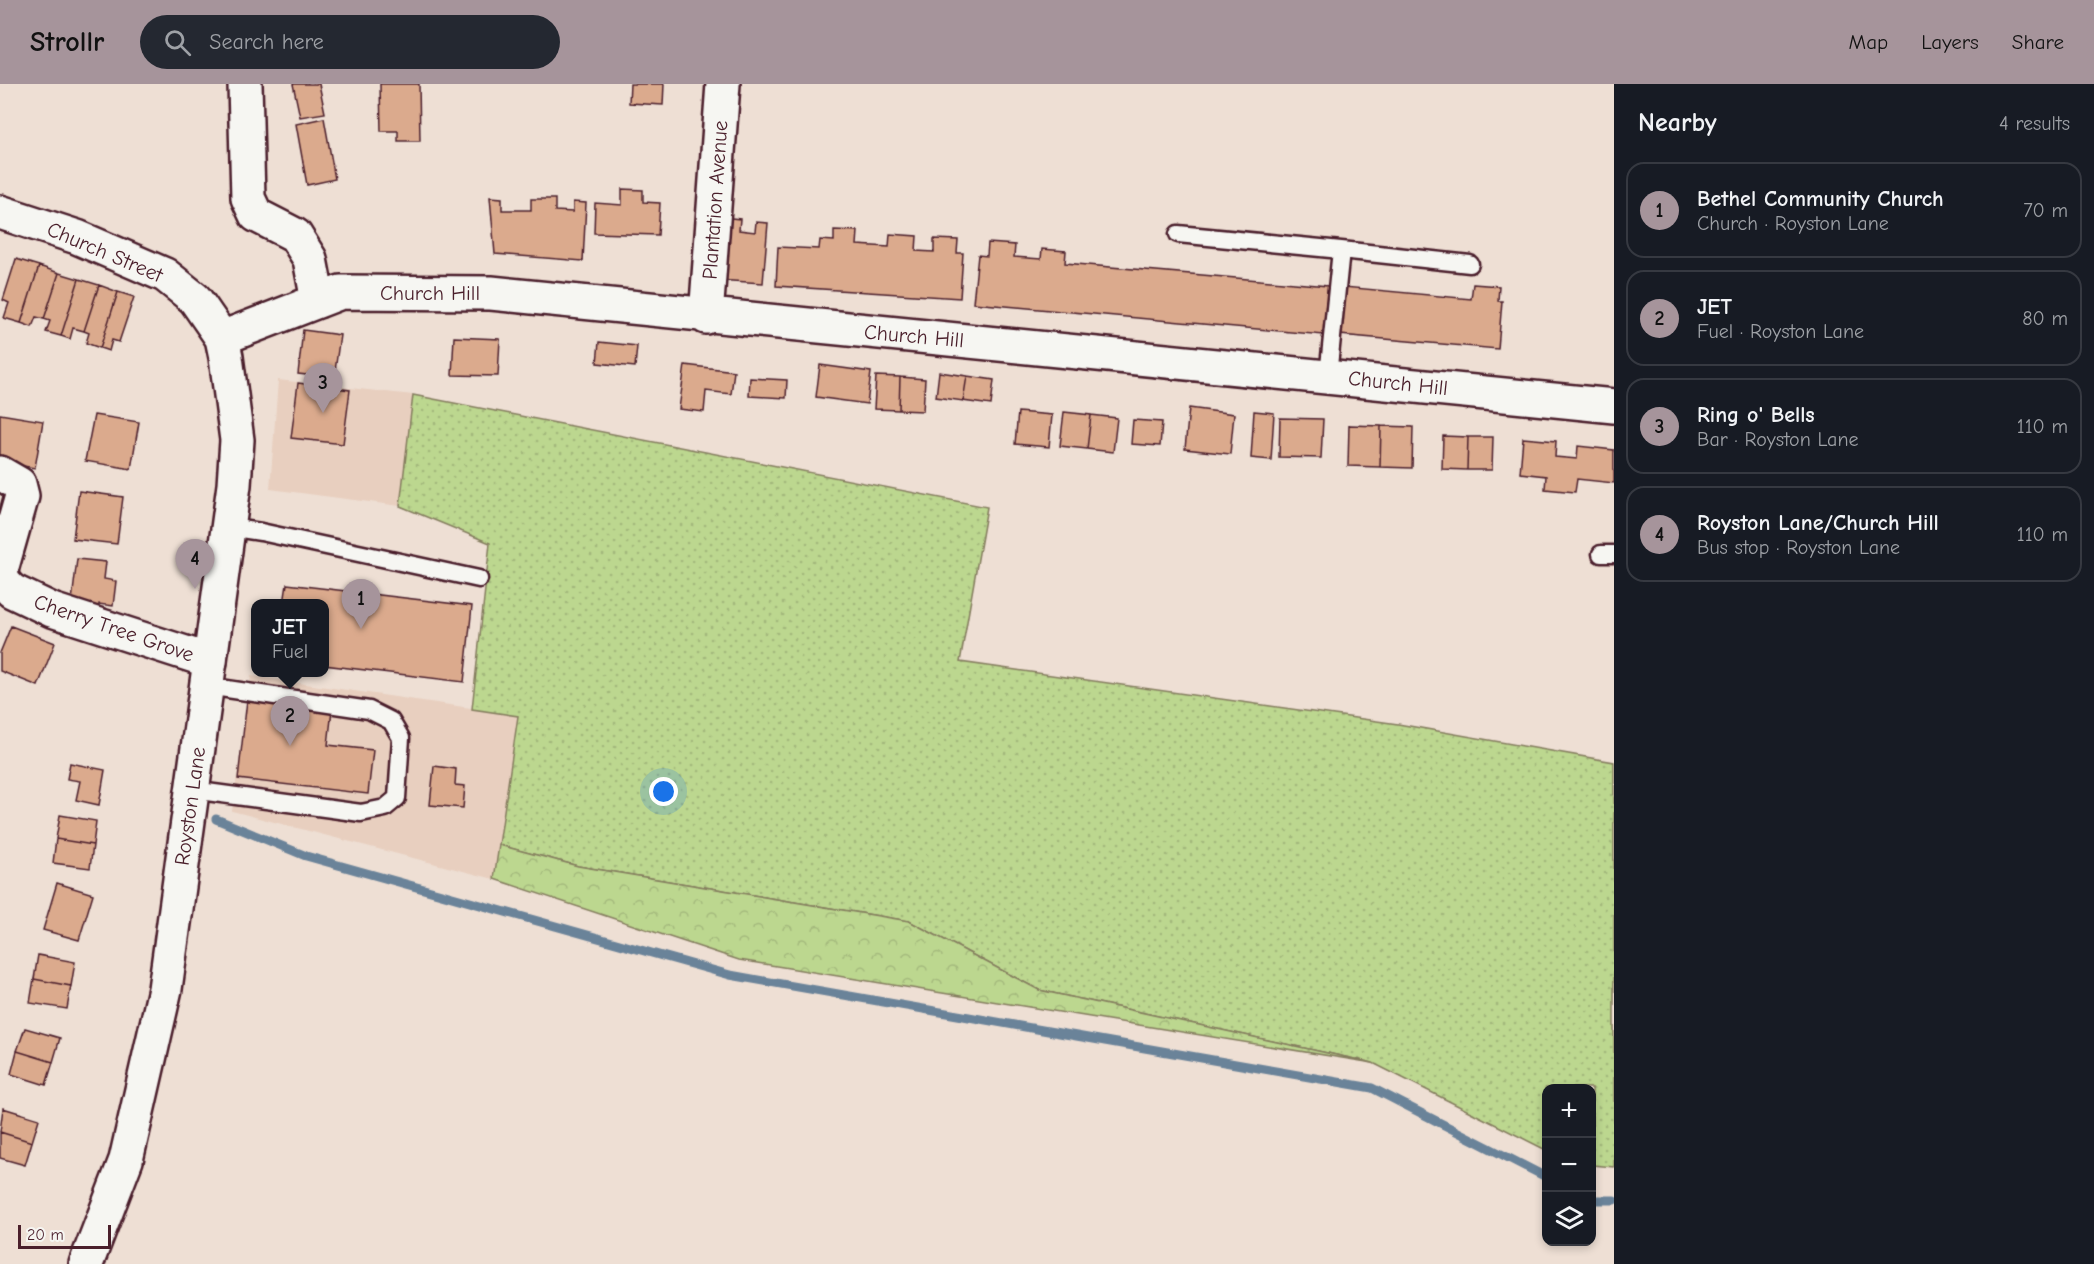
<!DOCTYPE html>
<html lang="en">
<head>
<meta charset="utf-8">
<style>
  :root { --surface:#171b24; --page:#242831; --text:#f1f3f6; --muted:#9ea1a6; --line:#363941; --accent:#a6949b }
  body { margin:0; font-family:"Comic Neue",sans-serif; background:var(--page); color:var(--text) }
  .controls { position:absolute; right:18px; bottom:18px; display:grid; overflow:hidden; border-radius:12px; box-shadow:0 3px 9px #0003 }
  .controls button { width:54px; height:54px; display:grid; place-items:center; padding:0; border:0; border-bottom:2px solid var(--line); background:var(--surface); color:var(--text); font:30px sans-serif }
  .scale { position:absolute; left:18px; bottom:15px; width:93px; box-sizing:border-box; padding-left:6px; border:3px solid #4a1f2b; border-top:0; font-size:16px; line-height:21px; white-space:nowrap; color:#4a1f2b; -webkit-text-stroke:4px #f6f6f2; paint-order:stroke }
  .you { position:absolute; left:664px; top:708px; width:21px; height:21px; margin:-15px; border:4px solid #fff; border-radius:50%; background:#1a73e8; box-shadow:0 0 0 9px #1a73e833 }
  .badge { display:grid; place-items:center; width:39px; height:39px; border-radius:50%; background:var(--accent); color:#111; font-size:20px; font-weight:700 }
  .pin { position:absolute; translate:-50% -50px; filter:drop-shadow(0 2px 3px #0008) }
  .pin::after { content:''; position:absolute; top:32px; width:21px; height:18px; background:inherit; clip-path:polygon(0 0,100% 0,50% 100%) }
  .popup { position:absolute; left:251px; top:515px; width:78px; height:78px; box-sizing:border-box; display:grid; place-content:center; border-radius:12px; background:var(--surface); filter:drop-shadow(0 2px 4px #0005); font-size:20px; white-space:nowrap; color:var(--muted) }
  .popup b { font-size:22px; color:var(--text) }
  .popup::after { content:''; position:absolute; left:50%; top:100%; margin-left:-12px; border:12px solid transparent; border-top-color:var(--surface) }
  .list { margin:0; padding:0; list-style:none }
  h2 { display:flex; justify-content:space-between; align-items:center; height:78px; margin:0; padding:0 24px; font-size:26px }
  h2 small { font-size:20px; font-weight:400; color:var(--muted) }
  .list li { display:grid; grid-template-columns:39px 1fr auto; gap:18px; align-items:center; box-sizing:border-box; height:96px; margin:0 12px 12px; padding:0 12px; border:2px solid var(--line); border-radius:18px }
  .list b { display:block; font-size:22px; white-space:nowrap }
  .list p { margin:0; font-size:20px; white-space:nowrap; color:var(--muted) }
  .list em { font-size:20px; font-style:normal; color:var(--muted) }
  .icon { flex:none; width:33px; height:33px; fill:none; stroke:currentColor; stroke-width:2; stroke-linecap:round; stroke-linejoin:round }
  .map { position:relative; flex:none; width:1614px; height:1180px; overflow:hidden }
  header { display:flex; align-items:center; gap:36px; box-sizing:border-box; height:84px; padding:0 30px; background:var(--accent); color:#111 }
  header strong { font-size:28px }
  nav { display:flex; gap:33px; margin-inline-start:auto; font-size:21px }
  .search { width:420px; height:54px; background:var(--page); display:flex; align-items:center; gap:15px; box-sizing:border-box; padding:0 21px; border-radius:33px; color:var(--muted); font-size:22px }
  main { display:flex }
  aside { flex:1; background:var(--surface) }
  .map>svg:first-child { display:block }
</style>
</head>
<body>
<header>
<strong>Strollr</strong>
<div class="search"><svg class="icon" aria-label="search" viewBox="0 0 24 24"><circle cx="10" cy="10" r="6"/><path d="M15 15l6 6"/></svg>Search here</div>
<nav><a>Map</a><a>Layers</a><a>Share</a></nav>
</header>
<main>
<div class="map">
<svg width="1614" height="1180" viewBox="0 0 1614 1180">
  <defs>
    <pattern id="grass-dots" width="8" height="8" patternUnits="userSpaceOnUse" patternTransform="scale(1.5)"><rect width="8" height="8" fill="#bcd78f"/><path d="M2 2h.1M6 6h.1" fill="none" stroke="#a3b87c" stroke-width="1.8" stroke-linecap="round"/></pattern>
    <pattern id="forest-crowns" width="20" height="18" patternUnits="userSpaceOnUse" patternTransform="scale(1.5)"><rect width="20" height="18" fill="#bcd78f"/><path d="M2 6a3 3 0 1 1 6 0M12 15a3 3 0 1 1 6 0" fill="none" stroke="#a3b87c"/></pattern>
  </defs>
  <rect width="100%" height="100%" fill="#eedfd4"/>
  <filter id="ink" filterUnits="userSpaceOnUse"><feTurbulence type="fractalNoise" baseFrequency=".0167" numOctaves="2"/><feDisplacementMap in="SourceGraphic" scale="12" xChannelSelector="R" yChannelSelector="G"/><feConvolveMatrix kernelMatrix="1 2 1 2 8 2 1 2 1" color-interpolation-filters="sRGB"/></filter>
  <g filter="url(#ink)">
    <path fill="#e8cfbf" d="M278,296L413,311L400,422L270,405Z
      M251,592L519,631L494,795L232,727Z"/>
    <path fill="url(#grass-dots)" stroke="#837b5d" stroke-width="1.5" d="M413,311L987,423L960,578L1398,640L1614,678V1083L1592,1081V1004H1546V1066L1373,979L1039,906L909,837L578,782L499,761L518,632L472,625L490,459L400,422Z"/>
    <path fill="url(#forest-crowns)" stroke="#837b5d" stroke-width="1.5" d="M499,761L578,782L909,837L1039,906L1373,979L739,876L494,795Z"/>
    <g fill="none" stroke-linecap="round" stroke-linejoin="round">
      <path stroke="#6b8399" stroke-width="9" d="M216,735L306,772L730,891L1372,1004L1546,1093
        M1592,1116H1614"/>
    </g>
    <path fill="#dbaa8d" stroke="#4a1f2b" stroke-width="1.5" d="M293,0H319L325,29L300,33Z
      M380,0H419L420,57H398V47H381Z
      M630,0H664L663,21L629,19Z
      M324,34L335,95L307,101L296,40Z
      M622,105L643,106V118L660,119L658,151L594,149L595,119L622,121Z
      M490,113L502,114V126H531V115H555V127L573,128V118L586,119L583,177L495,170Z
      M722,133L740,135L739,146L755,148L756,138L768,139L763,199L717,196Z
      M834,146L858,147L857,161L889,163L890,150L917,152L916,167L934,168V155L958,156L957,169H963L960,214L776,202L778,163L819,165L820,156L834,157Z
      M988,159L1015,161L1014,173L1041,175L1042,165L1066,167L1065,179L1328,202L1324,251L973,219L978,171L987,172Z
      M16,175L39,182L21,239L4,234L9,219L3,216Z
      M39,182L59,189L44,235L36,233L32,243L21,239Z
      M59,189L79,195L61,252L46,248L50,237L44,235Z
      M79,195L99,201L84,247L73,244L70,255L61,252Z
      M1473,200L1499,202L1498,217H1502L1498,265L1340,251L1344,203L1471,215Z
      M99,201L118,208L100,264L86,259L89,249L84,247Z
      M118,208L134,213L119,258L112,256L109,267L100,264Z
      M303,246L340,251L334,294L298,290Z
      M454,253L500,255L498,292L452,291Z
      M599,258L637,262L635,283L597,279Z
      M685,281L734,287L731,310L706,307L704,328L679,325Z
      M820,281L871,288L867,320L816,313Z
      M939,288L967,292L963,317L936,313Z
      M876,292L900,293L899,326L874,325Z
      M967,292L994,296L991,321L963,317Z
      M900,293L925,295L923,327L899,326Z
      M750,294L787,296L786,314L749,312Z
      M298,299L350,306L343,360L291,354Z
      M1189,324L1234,330L1230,370L1185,365Z
      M1254,327L1274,329L1271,376L1251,374Z
      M1018,328L1052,331L1049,363L1015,360Z
      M1064,328L1091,331L1087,365L1060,362Z
      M0,330L43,337L35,384L0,378Z
      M94,331L139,338L131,385L85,377Z
      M1091,331L1117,334L1113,368L1087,365Z
      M1280,334L1323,335L1321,374L1279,373Z
      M1133,336L1162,338L1160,362L1131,360Z
      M1349,341L1381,342L1380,383L1348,382Z
      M1381,342L1413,343L1412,384L1380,383Z
      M1443,352L1468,353L1467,386L1442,385Z
      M1468,353H1493L1492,386H1467Z
      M1523,354L1556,357L1555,373L1577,375L1578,362L1614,366V399L1577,395L1575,408L1545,405L1546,392L1520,389Z
      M79,407L123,413L117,460L73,455Z
      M77,475L106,478L104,495L116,497L113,522L99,520V525L72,517Z
      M287,500L472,522L464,598L324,581V520H284Z
      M11,542L55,559L38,602L0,587V569Z
      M247,616L332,626L328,661L373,666L368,710L238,695Z
      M70,679L105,686L99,721L76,716L80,697L67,695Z
      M434,682L456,685L455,701L465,702L463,724L430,721Z
      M60,731L96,737L93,761L56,755Z
      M56,755L93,761L90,784L53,779Z
      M57,799L93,810L79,856L43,846Z
      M38,871L75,878L71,902L34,895Z
      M34,895L71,902L67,925L30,919Z
      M25,944L60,954L53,978L17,967Z
      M17,967L53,978L46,1001L11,990Z
      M3,1024L39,1035L32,1058L0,1048Z
      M0,1048L32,1058L25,1081L0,1074Z"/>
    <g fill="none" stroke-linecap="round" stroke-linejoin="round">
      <g stroke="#4a1f2b" stroke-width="21">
        <path id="lane" d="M1178,150L1341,166L1328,292
          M1341,166L1470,180
          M228,443L261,448L479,495
          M1601,470H1614
          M192,706L361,729L385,724L397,714L401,654L391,637L369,626L207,602"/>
      </g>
      <g stroke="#4a1f2b" stroke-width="38">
        <path id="street" d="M245,0L248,114L256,131L295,151L310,175L318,217
          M706,233L723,0
          M222,254L341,208L491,209L1614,322
          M0,389L19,400L22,412L1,486L3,498L12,507L52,526L210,577"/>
      </g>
      <g stroke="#4a1f2b" stroke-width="38">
        <path id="secondary" d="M0,128L77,153L165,191L195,215L222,254L226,273L237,356L234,401L165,905L126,1076L86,1180"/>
      </g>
      <use href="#lane" stroke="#f6f6f2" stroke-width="16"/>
      <use href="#street" stroke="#f6f6f2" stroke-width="33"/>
      <use href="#secondary" stroke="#f6f6f2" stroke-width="33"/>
    </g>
  </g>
  <g text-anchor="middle" stroke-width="6" stroke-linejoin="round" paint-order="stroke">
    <g font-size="21" fill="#4a1f2b" stroke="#f6f6f2">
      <text transform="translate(715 116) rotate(-86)" y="7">Plantation Avenue</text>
      <text transform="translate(105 168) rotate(23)" y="7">Church Street</text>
      <text x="430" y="216">Church Hill</text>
      <text transform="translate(914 252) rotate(5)" y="7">Church Hill</text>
      <text transform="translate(1398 299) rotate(6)" y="7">Church Hill</text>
      <text transform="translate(114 544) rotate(19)" y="7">Cherry Tree Grove</text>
      <text transform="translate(190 722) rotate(-82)" y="7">Royston Lane</text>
    </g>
  </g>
</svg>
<div class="controls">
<button>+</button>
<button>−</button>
<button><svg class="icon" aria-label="layers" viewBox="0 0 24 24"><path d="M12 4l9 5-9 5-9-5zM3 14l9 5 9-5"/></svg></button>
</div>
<div class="scale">20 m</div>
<div class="you"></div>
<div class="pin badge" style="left:361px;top:545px">1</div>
<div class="pin badge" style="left:290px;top:662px">2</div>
<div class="popup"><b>JET</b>Fuel</div>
<div class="pin badge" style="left:323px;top:329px">3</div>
<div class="pin badge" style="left:195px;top:505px">4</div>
</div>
<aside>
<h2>Nearby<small>4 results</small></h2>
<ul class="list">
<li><span class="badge">1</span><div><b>Bethel Community Church</b><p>Church · Royston Lane</p></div><em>70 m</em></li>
<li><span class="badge">2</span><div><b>JET</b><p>Fuel · Royston Lane</p></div><em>80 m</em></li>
<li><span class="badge">3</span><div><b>Ring o' Bells</b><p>Bar · Royston Lane</p></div><em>110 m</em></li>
<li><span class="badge">4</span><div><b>Royston Lane/Church Hill</b><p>Bus stop · Royston Lane</p></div><em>110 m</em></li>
</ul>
</aside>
</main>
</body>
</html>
